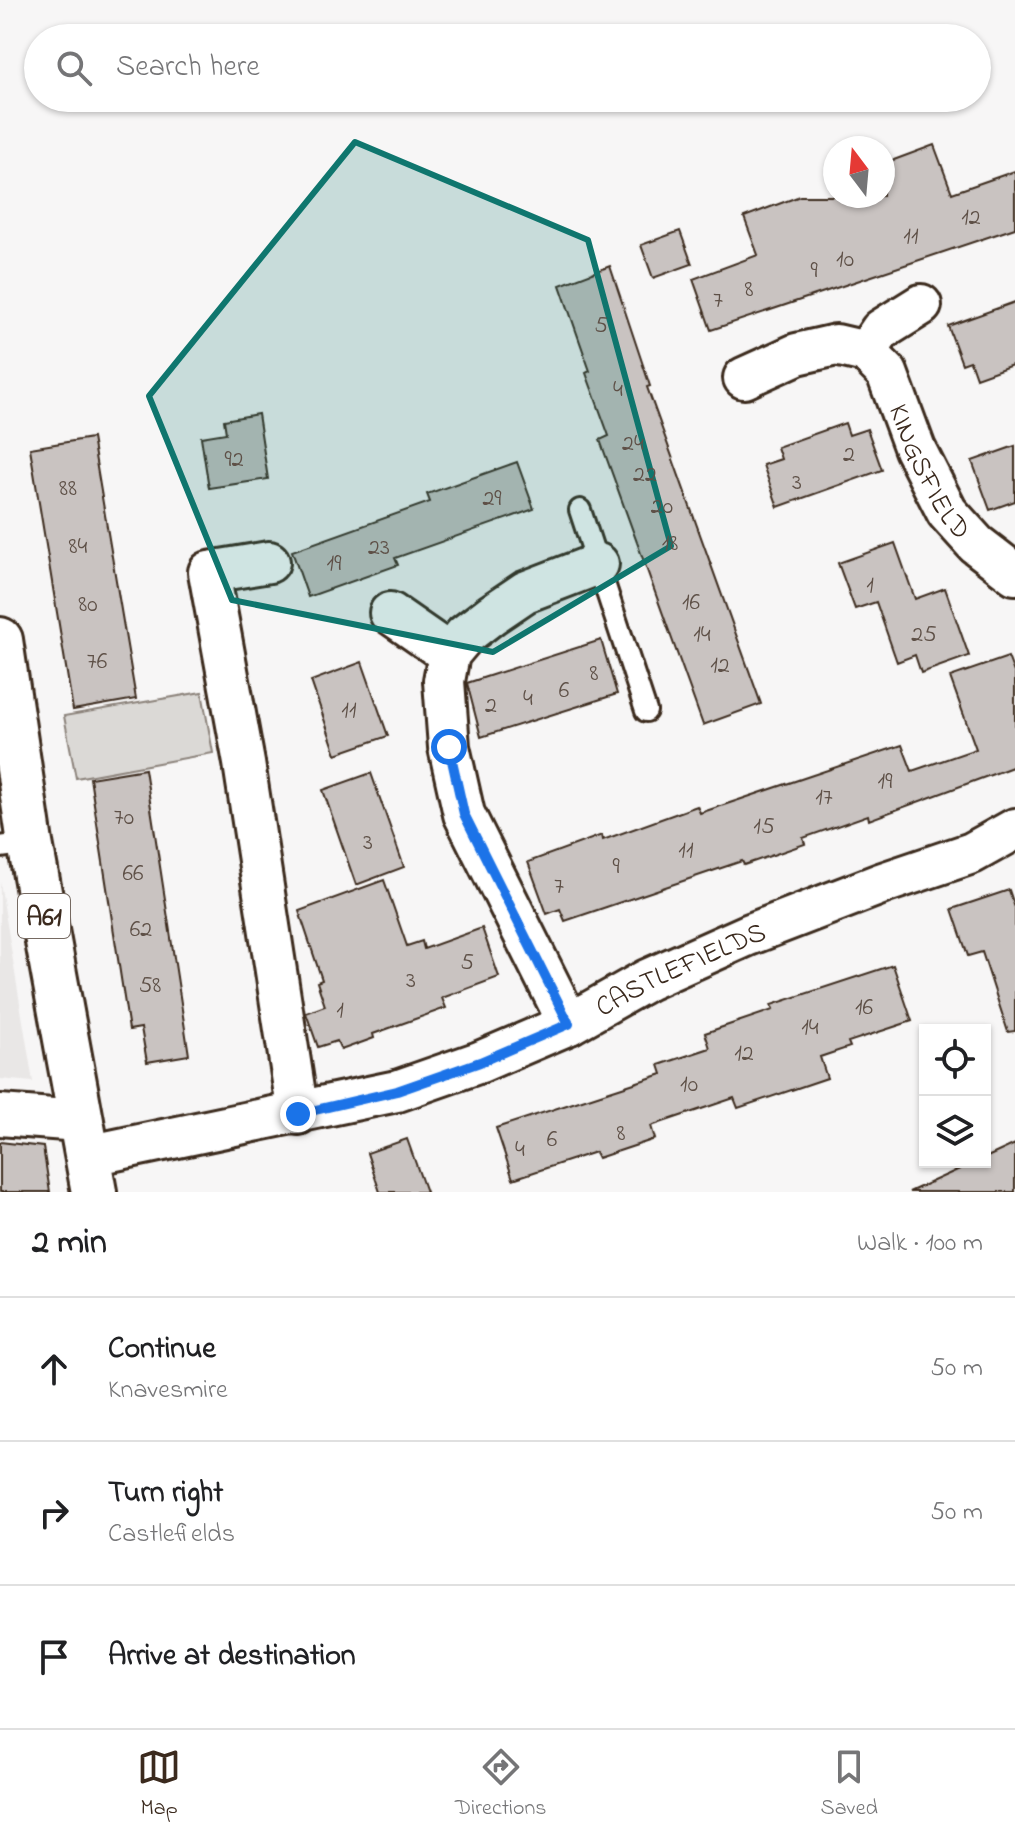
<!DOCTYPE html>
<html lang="en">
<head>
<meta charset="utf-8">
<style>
  :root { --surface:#fff; --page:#f2f2f2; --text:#202124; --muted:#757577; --line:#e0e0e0; --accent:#3b2a1e }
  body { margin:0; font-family:"Indie Flower",sans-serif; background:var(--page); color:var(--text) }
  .controls { position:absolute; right:24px; bottom:24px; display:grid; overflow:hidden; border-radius:0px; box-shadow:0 2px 6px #0004 }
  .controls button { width:72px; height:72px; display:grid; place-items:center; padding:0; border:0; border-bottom:2px solid var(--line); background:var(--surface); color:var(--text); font:40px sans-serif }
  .compass { position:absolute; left:823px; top:136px; width:72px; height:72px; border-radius:50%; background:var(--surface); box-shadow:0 2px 6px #0004; rotate:344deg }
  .stop { position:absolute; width:24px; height:24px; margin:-18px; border:6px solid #1a73e8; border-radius:50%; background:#fff }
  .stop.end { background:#1a73e8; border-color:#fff; box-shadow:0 2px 8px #0008 }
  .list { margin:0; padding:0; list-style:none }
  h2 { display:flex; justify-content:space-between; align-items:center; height:104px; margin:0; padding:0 32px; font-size:34px }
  h2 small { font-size:26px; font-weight:400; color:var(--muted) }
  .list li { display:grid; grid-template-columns:52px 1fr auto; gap:24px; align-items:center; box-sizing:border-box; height:144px; padding:0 32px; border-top:2px solid var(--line) }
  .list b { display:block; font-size:30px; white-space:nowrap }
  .list p { margin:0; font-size:26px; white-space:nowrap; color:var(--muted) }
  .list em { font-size:26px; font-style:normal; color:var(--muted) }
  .icon { flex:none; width:44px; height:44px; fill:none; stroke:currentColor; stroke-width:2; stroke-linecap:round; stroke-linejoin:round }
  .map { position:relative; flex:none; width:1015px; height:1192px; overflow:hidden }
  .search { position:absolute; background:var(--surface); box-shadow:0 2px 6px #0004; left:24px; right:24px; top:24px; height:88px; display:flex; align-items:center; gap:20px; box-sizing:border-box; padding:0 28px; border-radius:44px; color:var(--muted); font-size:30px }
  .sheet { height:536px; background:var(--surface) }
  nav { display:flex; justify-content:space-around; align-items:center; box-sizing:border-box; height:112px; border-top:2px solid var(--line); background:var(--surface); font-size:22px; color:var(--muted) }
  nav a { display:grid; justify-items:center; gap:4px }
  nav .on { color:var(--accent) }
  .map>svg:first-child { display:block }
</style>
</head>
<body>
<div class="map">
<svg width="1015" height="1192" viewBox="0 0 1015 1192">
  <rect width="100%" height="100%" fill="#f7f6f6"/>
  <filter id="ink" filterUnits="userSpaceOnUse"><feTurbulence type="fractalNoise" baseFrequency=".0125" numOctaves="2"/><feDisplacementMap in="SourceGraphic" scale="16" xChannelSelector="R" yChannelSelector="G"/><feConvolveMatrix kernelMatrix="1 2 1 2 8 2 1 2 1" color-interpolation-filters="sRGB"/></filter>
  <g filter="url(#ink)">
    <path fill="#e9e7e6" d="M0,882L33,1082L0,1079Z"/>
    <path fill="#dbd9d6" stroke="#8b827a" stroke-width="2" d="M202,692L213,753L76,778L64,716Z"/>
    <path fill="#c9c3c1" stroke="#3b2a1e" stroke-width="2" d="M934,145L952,193L1015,171V228L711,330L693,279L758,255L744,217L800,196H883V164Z
      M680,231L692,264L653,278L641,245Z
      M610,266L650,386L647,387L761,704L703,725L600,440L609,436L586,373L590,371L560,285Z
      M1015,302V364L976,378L970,361L962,364L948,326Z
      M258,414L268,479L209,488L201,437L226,433L224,420Z
      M845,423L849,435L867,429L882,470L778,507L763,465L781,459L777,447Z
      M92,438L136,699L73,710L30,448Z
      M1015,446V501L990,510L972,461Z
      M517,462L534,509L395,558L398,565L308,597L292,551L430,502L427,494Z
      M895,543L915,599L945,588L969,656L921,673L915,655L897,662L876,602L855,609L838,563Z
      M601,640L617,694L481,737L467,683Z
      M1008,657L1015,675V766L869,820L868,815L803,838L805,844L744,865L742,861L565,921L560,909L547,914L528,862L602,835L603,840L697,806L700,813L902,745L912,771L976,749L950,677Z
      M362,662L388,736L336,754L311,681Z
      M145,769L189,1055L147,1062L141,1028L129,1030L90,778Z
      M371,773L404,867L356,885L323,790Z
      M384,880L407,946L422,941L424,949L482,928L499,977L442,998L446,1008L373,1034L374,1038L341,1050L337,1041L318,1047L306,1013L325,1006L317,982L322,980L299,911Z
      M1009,890L1015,908V1031L1008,1032L982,952L968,956L952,909Z
      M893,965L912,1021L848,1042L850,1047L820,1057L827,1078L738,1108L734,1098L651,1126L655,1139L598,1158L595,1152L513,1179L496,1128L662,1074L659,1065L710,1048L705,1033L773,1010L771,1005Z
      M407,1139L426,1192H380L367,1153Z
      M0,1142L43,1147L50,1192H0Z
      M1015,1144V1192H909L975,1162H985V1158Z"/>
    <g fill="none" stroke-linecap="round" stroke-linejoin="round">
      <g stroke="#3b2a1e" stroke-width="26">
        <path id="lane" d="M580,510L646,711
          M0,847L30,843"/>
      </g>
      <g stroke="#3b2a1e" stroke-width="46">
        <g id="street">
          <path d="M866,352L881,330L921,305"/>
          <path id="s1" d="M744,378L797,354L836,345L866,352L887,373L915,449L947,512L976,544L1015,574"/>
          <path d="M269,562L209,572L244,763L298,1114"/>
          <path d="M390,613L449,654"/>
          <path d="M569,1024L464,814L449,747L444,681L449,654L465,635L491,615L525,592L598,564"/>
          <path d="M0,1115L79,1121"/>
          <path id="s2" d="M87,1156L397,1091L480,1062L569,1024L647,980L748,935L883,883L972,853L1015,829"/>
        </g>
      </g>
      <g stroke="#3b2a1e" stroke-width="50">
        <path id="primary" d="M0,640L30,843L94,1192"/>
      </g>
      <use href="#lane" stroke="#fff" stroke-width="20"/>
      <use href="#street" stroke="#fff" stroke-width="40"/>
      <use href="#primary" stroke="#fff" stroke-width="44"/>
    </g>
  </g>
  <g fill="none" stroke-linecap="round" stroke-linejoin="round" filter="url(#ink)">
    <path stroke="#1a73e8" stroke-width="10" d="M298,1114L397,1091L480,1062L569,1024L464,814L449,747"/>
  </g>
  <path fill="#0f766e" fill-opacity="0.2" stroke="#0f766e" stroke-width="6" stroke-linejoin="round" d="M355,142L588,240L671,546L493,652L232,600L149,396Z"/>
  <g text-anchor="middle" stroke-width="8" stroke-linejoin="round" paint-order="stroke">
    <g font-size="24" fill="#5e5047">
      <text x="971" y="224">12</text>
      <text x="911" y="243">11</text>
      <text x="845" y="266">10</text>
      <text x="814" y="277">9</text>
      <text x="749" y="296">8</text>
      <text x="718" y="307">7</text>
      <text x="601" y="332">5</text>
      <text x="618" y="396">4</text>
      <text x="633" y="450">24</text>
      <text x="849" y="461">2</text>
      <text x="234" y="466">92</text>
      <text x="645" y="481">22</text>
      <text x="797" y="489">3</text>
      <text x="68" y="495">88</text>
      <text x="492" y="505">29</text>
      <text x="662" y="513">20</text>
      <text x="670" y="550">18</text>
      <text x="78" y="553">84</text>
      <text x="379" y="554">23</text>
      <text x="334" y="570">19</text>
      <text x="870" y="592">1</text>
      <text x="691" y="609">16</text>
      <text x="88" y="611">80</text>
      <text x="702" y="641">14</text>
      <text x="924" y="641">25</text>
      <text x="97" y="668">76</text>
      <text x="720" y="672">12</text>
      <text x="594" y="680">8</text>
      <text x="564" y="697">6</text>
      <text x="528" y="705">4</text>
      <text x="491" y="712">2</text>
      <text x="349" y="717">11</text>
      <text x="885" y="788">19</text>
      <text x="824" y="804">17</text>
      <text x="124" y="824">70</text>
      <text x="764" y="833">15</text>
      <text x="368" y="849">3</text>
      <text x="686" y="857">11</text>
      <text x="616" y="873">9</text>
      <text x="133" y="880">66</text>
      <text x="559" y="893">7</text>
      <text x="141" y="936">62</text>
      <text x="467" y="969">5</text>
      <text x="411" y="987">3</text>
      <text x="150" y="992">58</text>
      <text x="864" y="1014">16</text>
      <text x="340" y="1017">1</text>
      <text x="810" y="1034">14</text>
      <text x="744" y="1060">12</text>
      <text x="689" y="1091">10</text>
      <text x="621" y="1140">8</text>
      <text x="552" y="1146">6</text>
      <text x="520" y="1156">4</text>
    </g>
    <rect fill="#fff" stroke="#766a62" stroke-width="2" x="18" y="894" width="52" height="44" rx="6"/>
    <g font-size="26" font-weight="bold" fill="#3b2a1e">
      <text x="44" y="925">A61</text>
    </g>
    <g font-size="28" fill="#3b2a1e" stroke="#fff">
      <text dy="10" stroke="none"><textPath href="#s1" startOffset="266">KINGSFIELD</textPath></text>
      <text dy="10" stroke="none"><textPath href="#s2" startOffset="626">CASTLEFIELDS</textPath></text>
    </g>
  </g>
</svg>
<div class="controls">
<button><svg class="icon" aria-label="locate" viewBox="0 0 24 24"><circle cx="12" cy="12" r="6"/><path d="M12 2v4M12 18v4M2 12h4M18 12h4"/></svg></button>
<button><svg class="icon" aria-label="layers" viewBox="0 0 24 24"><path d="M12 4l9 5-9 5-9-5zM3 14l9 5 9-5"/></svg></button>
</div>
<svg class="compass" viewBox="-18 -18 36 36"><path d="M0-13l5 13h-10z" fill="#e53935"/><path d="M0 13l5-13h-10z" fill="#757577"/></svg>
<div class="stop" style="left:449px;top:747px"></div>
<div class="stop end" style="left:298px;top:1114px"></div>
<div class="search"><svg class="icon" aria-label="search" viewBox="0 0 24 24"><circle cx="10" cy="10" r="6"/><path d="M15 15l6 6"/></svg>Search here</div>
</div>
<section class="sheet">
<h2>2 min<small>Walk · 100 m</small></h2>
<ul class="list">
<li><svg class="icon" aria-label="ahead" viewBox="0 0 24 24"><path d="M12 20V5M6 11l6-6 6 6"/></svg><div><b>Continue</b><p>Knavesmire</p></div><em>50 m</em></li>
<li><svg class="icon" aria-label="right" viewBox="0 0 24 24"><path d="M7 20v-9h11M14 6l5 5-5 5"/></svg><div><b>Turn right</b><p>Castlefields</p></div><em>50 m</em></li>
<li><svg class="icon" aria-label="arrive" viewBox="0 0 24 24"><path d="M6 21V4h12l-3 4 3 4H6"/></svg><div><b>Arrive at destination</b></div></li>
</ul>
</section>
<nav>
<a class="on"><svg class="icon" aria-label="map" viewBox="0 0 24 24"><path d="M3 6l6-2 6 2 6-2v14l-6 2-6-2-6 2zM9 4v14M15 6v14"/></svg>Map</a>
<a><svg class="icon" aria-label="directions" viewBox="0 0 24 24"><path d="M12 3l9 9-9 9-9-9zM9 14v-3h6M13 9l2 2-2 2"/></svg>Directions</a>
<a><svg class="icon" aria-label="saved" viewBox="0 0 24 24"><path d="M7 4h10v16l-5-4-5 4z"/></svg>Saved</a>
</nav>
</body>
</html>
